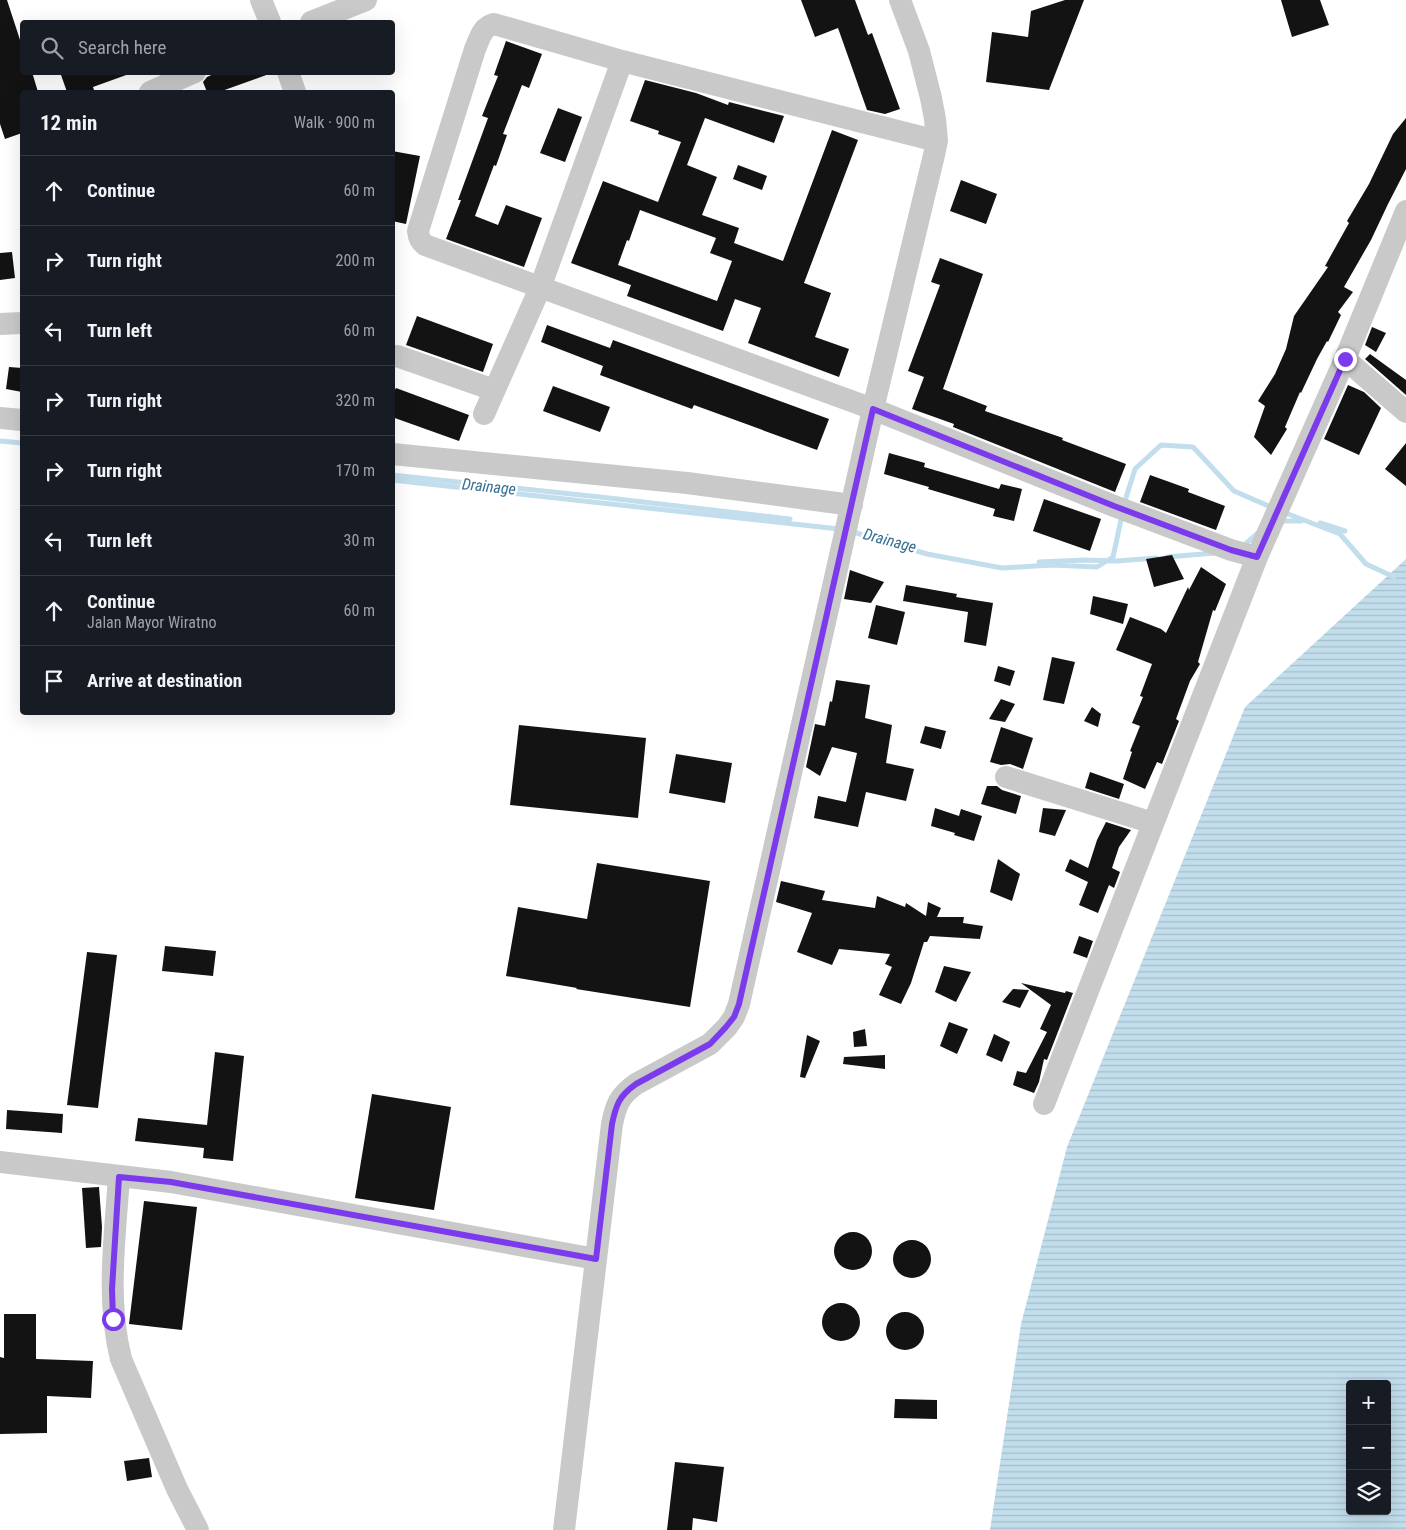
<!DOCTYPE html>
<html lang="en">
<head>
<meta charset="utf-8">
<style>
  :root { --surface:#171b24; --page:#242831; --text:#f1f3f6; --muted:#9ea1a6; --line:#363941 }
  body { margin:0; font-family:"Roboto Condensed",sans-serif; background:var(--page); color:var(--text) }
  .controls { position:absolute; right:15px; bottom:15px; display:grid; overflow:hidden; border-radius:5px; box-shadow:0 5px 20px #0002 }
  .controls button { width:45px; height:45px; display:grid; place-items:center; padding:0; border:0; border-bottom:1px solid var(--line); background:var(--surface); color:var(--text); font:25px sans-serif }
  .stop { position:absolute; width:15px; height:15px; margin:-11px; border:4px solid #7c3aed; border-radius:50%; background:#fff }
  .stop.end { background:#7c3aed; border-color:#fff; box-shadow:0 1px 5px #0008 }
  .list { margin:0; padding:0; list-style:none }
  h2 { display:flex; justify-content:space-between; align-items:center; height:65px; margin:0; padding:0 20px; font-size:21px }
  h2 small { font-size:16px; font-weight:400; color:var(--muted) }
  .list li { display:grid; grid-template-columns:32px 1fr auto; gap:15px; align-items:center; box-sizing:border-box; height:70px; padding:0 20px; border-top:1px solid var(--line) }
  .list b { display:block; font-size:19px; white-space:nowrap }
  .list p { margin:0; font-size:16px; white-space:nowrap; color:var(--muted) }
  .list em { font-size:16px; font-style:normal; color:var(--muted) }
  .icon { flex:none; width:28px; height:28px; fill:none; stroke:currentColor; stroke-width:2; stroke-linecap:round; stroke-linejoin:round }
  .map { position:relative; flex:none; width:1406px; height:1530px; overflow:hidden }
  .search { position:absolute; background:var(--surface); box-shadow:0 5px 20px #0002; left:20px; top:20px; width:375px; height:55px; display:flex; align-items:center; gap:12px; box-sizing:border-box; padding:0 18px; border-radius:5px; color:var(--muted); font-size:19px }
  .panel { position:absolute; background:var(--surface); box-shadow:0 5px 20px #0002; left:20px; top:90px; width:375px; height:625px; border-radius:5px }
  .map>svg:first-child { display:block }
</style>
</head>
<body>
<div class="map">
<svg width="1406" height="1530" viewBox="0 0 1406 1530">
  <defs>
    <pattern id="water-rules" width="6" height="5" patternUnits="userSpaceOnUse" patternTransform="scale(1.25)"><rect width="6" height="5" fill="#c2ddec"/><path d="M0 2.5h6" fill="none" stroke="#a7becb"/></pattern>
  </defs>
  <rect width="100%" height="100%" fill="#fff"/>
  <path fill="url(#water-rules)" fill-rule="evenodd" d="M1406,559V1530H990L1021,1324L1067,1147L1245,707ZM1350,1384H1387V1511H1350Z"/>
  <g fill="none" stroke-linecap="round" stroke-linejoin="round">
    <path stroke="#c2ddec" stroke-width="5" d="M0,441L22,443
      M392,475L600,497L790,519
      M392,480L839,529
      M1124,504L1135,469L1161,445L1193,447L1234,491L1273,508
      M1283,512L1340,534L1366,564L1394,577
      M1280,521H1301
      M1320,523L1345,531
      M850,531L927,554L1002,568L1052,565L1097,567L1113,557L1122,515
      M1242,547L1258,533
      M1167,557L1215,553
      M1039,562L1085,560L1117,561L1156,558"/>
  </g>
  <path fill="#131313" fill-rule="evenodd" d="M0,0H7L22,46V72H32L38,92H22V133L5,139L0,124Z
    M801,0H855L868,35L872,33L900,109L885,114L867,110L838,28L815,37Z
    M1065,0H1084L1049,90L986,82L992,32L1028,37L1031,11Z
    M1281,0H1320L1329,25L1292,37Z
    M506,41L542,54L529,88L522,85L503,134L507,135L496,166L494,165L475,216L498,225L506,205L542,218L524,267L446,239L461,200H458L488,118L482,116L498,76L494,75Z
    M60,72H128L129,74L93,87L94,90L87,92H67Z
    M218,72H269V74L219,92H207L203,82L207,77Z
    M645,80L696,93L728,105L729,102L784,116L774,143L705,118L687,165L717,177L702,215L739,228L734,243L783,261L832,130L858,140L804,283L831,293L815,337L849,349L839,377L748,343L761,308L735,299L723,331L627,296L631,285L571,263L603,181L658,202L681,142L658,134L659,131L630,121ZM640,210L716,238L710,253L732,261L717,301L618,265L627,240L629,241Z
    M558,108L582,117L565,162L540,153Z
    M1406,118V169L1388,204L1371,240L1344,287L1353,292L1338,312L1341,315L1328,342L1327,341L1317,359L1301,393L1300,392L1285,427L1287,429L1271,455L1254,437L1265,406L1258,401L1275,374L1286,349L1294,316L1328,267L1325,266L1349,223L1347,221L1369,184L1393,134Z
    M392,151L420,156L406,224L392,221Z
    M738,165L767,176L762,190L733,179Z
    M961,180L997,194L986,224L950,211Z
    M12,252L15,278L0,280V253Z
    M940,258L983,274L943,389L987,406L985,411L1063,438L1062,440L1126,464L1115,492L953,427L954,424L912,409L924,377L908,371L940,285L931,282Z
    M417,316L493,344L483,372L406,345Z
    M547,325L610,348L613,340L829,419L817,450L694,405L692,409L600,375L603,366L541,342Z
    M1372,327L1386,333L1376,352L1365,345Z
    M1370,354L1406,380V395L1365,359Z
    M9,367L22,368V392L6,389Z
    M1348,385L1364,392L1381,408L1359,455L1324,439Z
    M553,386L610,407L600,432L543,411Z
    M396,388L469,415L459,441L392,417V395Z
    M1406,443V486L1385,469Z
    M889,453L925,463L924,467L999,489L1001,484L1022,489L1014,521L993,516L995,509L928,489L929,487L884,474Z
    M1150,475L1189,489L1188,492L1225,506L1216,530L1140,502Z
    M1044,499L1101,519L1090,551L1033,531Z
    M1172,555L1184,579L1154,587L1146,559Z
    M1201,567L1226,584L1215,611L1213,610L1198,662L1200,664L1190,681L1176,719L1179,721L1162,764L1157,762L1145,789L1123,779L1132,752L1130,751L1140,726L1132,723L1143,697L1140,696L1152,664L1116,650L1130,617L1161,629L1166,633L1188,587L1189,590Z
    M850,570L884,582L871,603L844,599Z
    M906,585L957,594L956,597L993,603L986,646L964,642L968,612L903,601Z
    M1093,596L1128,604L1123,624L1090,614Z
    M876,605L905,612L897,645L868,638Z
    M1052,657L1075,662L1064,704L1043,700Z
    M998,666L1015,671L1010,686L994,681Z
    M836,680L870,685L865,718L892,725L886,763L914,769L906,801L866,792L858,827L814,818L818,796L846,802L857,753L832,747L820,776L806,767L815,724L825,726L830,701L832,702Z
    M1001,699L1015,704L1005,722L989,719Z
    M1092,707L1101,714L1098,727L1084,721Z
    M519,725L646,738L638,818L510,805Z
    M925,726L946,731L941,749L920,743Z
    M1001,727L1033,738L1023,769L1010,764L1001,765L990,762Z
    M676,754L732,763L725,803L669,793Z
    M1090,772L1124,784L1119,799L1085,788Z
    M987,786H997L1002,790L1021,796L1016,814L981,804Z
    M935,808L959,816L961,809L982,816L974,841L954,835L955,833L931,826Z
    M1043,808L1066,810L1055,836L1039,832Z
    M1106,822L1131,830L1119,847L1112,868L1120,872L1114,888L1109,885L1098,913L1079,905L1088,882L1065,871L1070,859L1088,868L1097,840Z
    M998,859L1020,874L1012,901L990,892Z
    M597,863L710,881L690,1007L576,989L577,988L506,976L518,907L587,919Z
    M781,881L825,891L822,900L875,908L877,896L905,907L906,903L926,916L928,902L941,908L937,917H964L963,923L983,926L980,939L930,936L927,942H924L911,983L901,1004L879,995L892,967L885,964L890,954L839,949L832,965L797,952L812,913L776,902Z
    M1079,936L1093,941L1087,958L1073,953Z
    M165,946L216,951L213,976L162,971Z
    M87,952L117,955L98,1108L67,1105Z
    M944,966L971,972L956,1002L935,992Z
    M1021,983L1065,993L1066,991L1073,993L1047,1060L1044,1059L1039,1082L1034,1093L1013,1085L1017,1071L1026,1073L1047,1032L1040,1029L1051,1005Z
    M1013,989L1029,990L1020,1008L1002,1002Z
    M949,1022L968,1029L957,1054L940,1046Z
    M865,1029L867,1046L854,1047L853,1032Z
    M994,1034L1010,1042L1002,1062L986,1055Z
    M807,1035L820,1041L805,1078L800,1077Z
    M215,1052L244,1056L233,1161L203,1158L204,1148L135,1141L138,1118L207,1125Z
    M885,1055V1069L843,1064L844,1057Z
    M372,1094L451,1107L434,1210L355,1198Z
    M7,1110L63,1114L62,1133L6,1129Z
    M99,1187L102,1227L101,1247L86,1248L82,1188Z
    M144,1201L197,1207L182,1330L129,1324Z
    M834 1251a19 19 0 1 1 38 0a19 19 0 1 1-38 0Z
    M893 1259a19 19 0 1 1 38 0a19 19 0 1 1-38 0Z
    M822 1322a19 19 0 1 1 38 0a19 19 0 1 1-38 0Z
    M886 1331a19 19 0 1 1 38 0a19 19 0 1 1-38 0Z
    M4,1314H36V1359L93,1361L91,1398L47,1396V1433L0,1434V1357L4,1358Z
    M895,1399L937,1400V1419L894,1418Z
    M149,1458L152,1477L127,1481L124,1461Z
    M675,1462L724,1467L717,1522L693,1518L692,1530H667Z"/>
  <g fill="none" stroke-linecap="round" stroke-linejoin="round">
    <path stroke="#c9c9c9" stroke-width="22" d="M261,0L270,22
      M311,22L366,0
      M288,72L295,92
      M150,92L195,72
      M937,141L622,61L494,24C482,27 480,38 475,49L418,231C419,238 420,241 425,245L873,409L1114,506L1231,550L1257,557
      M0,324L22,323
      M397,356L494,390
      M1345,359L1406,412
      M484,414L540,288L622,61
      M0,418L22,420
      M392,454L687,483L852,505
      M1006,777L1153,823
      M1044,1104L1257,557L1345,359L1406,211
      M0,1162L171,1182L596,1259
      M119,1177C115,1238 106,1299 121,1359L177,1489L198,1530
      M564,1530L612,1124C616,1105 619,1096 636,1084L710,1044L727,1027L734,1017L739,1004L873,409L934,155L937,141L935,119L931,98L919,51L900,0"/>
  </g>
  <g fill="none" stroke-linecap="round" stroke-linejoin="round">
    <path stroke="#7c3aed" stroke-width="6" d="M113,1319L112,1289L119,1177L171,1182L596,1259L612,1124C616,1105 619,1096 636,1084L710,1044L726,1027L734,1017L739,1004L873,409L1114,506L1231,550L1257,557L1345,359"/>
  </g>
  <g text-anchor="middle" stroke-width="5" stroke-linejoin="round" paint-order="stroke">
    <g font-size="16" font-style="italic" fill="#367092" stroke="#fff">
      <text transform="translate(489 486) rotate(6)" y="6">Drainage</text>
      <text transform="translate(890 540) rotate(15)" y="6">Drainage</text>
    </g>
  </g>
</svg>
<div class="controls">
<button>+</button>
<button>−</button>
<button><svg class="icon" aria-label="layers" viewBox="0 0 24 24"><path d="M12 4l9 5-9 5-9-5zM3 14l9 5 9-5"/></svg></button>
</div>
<div class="stop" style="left:113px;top:1319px"></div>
<div class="stop end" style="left:1345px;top:359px"></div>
<div class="search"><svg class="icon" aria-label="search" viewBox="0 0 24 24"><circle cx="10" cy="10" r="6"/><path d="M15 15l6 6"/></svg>Search here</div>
<section class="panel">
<h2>12 min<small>Walk · 900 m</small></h2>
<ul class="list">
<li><svg class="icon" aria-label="ahead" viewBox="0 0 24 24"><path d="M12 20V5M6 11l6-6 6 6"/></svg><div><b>Continue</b></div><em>60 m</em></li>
<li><svg class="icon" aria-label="right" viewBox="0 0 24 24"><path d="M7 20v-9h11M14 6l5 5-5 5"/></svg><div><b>Turn right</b></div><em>200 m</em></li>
<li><svg class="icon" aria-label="left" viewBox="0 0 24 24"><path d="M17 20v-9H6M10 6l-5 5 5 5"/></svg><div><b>Turn left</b></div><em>60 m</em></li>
<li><svg class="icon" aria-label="right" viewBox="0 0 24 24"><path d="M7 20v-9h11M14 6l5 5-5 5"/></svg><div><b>Turn right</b></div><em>320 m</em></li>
<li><svg class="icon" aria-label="right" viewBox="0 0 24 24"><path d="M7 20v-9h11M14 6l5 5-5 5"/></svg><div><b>Turn right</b></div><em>170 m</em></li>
<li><svg class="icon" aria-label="left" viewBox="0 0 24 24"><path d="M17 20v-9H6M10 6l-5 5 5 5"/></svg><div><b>Turn left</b></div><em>30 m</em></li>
<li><svg class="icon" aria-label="ahead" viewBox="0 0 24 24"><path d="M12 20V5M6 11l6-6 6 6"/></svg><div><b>Continue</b><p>Jalan Mayor Wiratno</p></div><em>60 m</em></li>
<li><svg class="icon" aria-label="arrive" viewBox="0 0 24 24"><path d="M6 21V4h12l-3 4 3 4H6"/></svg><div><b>Arrive at destination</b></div></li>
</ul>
</section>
</div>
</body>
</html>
